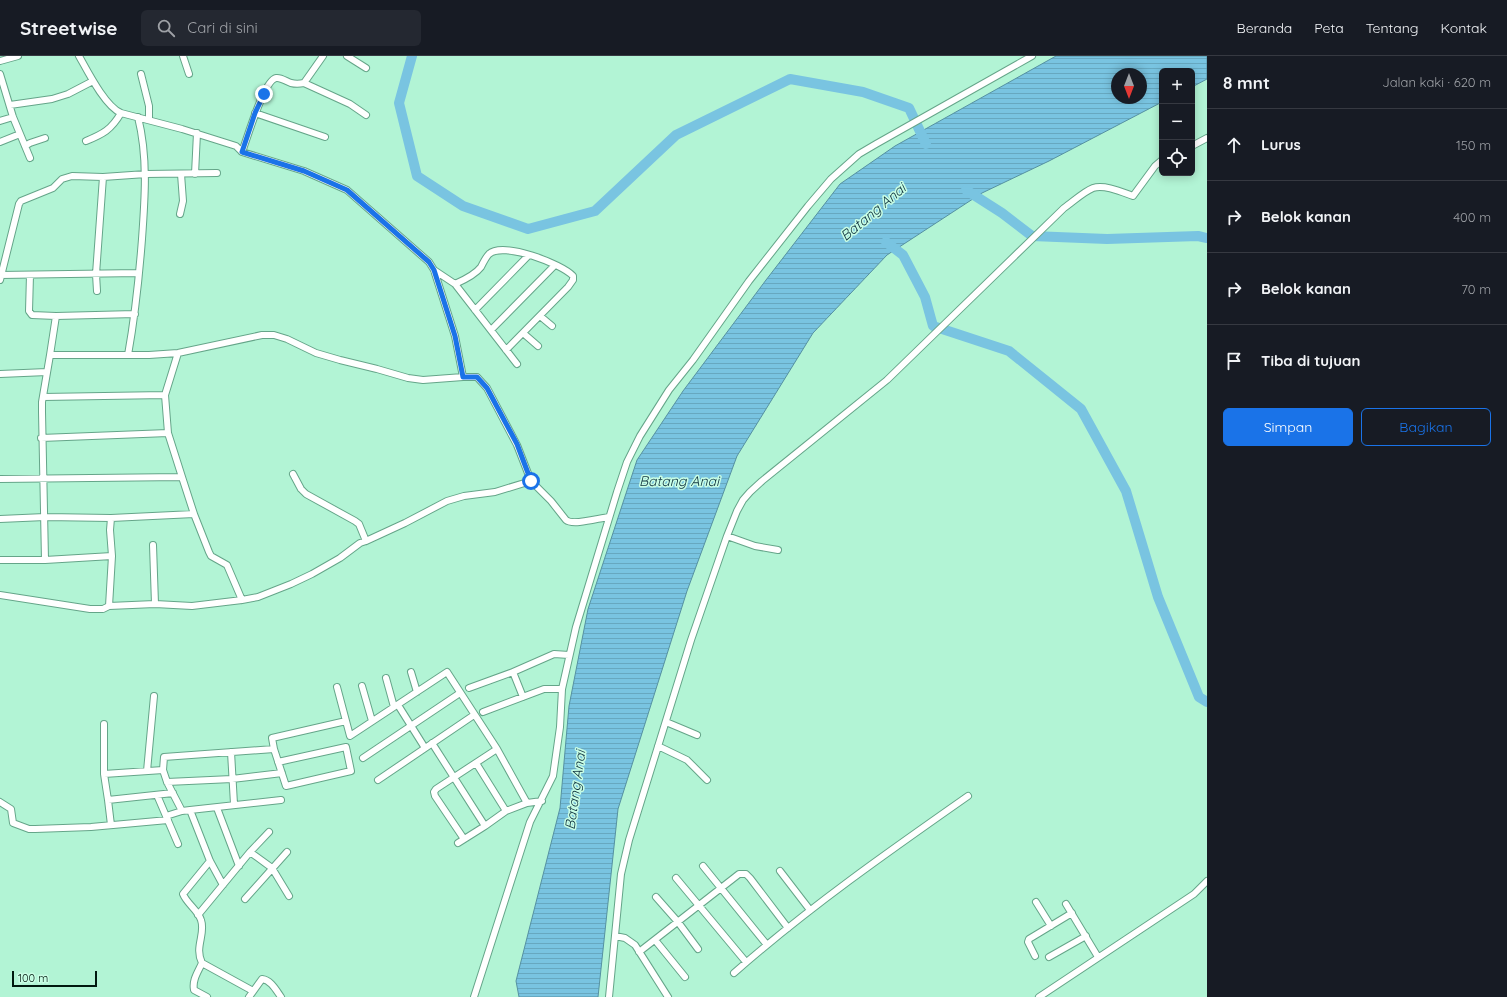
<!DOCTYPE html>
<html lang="id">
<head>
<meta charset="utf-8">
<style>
  :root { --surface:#171b24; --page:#242831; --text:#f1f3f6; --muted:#9ea1a6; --line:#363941; --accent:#1a73e8 }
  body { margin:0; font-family:Quicksand,sans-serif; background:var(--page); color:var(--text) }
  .controls { position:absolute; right:12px; top:12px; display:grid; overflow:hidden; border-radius:6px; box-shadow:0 2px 10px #0003 }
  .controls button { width:36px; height:36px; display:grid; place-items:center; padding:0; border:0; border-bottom:1px solid var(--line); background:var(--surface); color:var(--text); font:20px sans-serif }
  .compass { position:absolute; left:1111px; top:12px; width:36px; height:36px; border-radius:50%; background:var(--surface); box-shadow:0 2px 10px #0003; rotate:180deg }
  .scale { position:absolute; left:12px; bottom:10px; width:85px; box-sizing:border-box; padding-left:4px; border:2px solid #00190f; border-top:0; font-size:11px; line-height:14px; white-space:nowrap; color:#00190f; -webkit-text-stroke:3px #c9fee5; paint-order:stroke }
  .stop { position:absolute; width:12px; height:12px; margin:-9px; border:3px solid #1a73e8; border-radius:50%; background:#fff }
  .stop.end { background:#1a73e8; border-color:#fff; box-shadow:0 1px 4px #0008 }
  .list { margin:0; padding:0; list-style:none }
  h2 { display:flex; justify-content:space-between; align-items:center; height:52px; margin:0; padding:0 16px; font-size:17px }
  h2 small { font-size:13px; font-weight:400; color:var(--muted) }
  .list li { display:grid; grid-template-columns:26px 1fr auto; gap:12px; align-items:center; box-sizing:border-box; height:72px; padding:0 16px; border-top:1px solid var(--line) }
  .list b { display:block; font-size:15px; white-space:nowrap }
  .list em { font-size:13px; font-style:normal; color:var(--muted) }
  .actions { display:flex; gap:8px; padding:12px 16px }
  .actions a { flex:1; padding:9px 0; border:1px solid var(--accent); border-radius:6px; text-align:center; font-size:14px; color:var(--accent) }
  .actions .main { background:var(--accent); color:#fff }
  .icon { flex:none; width:22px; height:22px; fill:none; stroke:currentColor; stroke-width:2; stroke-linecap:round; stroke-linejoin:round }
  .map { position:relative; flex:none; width:1207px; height:941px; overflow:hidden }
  header { display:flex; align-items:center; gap:24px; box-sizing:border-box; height:56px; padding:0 20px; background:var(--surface); border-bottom:1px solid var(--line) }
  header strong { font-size:19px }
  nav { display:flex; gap:22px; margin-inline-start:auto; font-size:14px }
  .search { width:280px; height:36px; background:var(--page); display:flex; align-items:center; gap:10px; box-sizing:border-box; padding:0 14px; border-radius:6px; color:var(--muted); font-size:15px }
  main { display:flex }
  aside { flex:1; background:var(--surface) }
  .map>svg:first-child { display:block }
</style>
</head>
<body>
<header>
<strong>Streetwise</strong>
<div class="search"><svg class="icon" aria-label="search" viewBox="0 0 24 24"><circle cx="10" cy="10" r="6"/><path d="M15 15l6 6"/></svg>Cari di sini</div>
<nav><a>Beranda</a><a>Peta</a><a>Tentang</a><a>Kontak</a></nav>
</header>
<main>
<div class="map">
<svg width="1207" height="941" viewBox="0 0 1207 941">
  <defs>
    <pattern id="water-rules" width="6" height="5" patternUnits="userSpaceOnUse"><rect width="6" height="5" fill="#79c4e1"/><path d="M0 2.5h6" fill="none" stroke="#67a8c0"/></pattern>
  </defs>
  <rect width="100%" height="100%" fill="#b2f4d5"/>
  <path fill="url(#water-rules)" stroke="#5591a2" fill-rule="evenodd" d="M1056,0H1207V23L1192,31V15H1162V46L1049,105L982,137L887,199L813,277L737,400L687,535L618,753L598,941H519L516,925L560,752L569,650L588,553L637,404L683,335L766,224L840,128L895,90ZM1117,18H1141V42H1117Z"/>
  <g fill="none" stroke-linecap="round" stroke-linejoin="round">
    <path stroke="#79c4e1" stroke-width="10" d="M412,0L399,47L417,120L463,150L528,173L595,155L676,79L790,23L863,36L909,52L926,88
      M966,134L1002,157L1032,180L1107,183L1198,180L1207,182
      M886,186L903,199L925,241L933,270L1009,295L1081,353L1126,435L1158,541L1199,641L1207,646"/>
    <g stroke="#65a589" stroke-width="8">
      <path id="minor" d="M79,0C88,16 105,50 121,57L182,73L236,90L242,96L304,115L347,134L429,206L434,214L455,280L463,321
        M183,0L189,18
        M347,0L366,12
        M0,5L18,0
        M0,18L13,61L30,102
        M141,18L149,50V64
        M304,27L350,48L366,59
        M10,49L52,43L68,38L93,25
        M255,57L325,81
        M0,65L13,61
        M86,85C103,78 111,74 121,57
        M0,86L20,78
        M25,90L30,87L45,82
        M1192,90L1207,82
        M242,96C247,83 264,24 276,22C281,21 287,26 291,27C295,28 299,28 304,27L323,0
        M195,118L197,77
        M180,158L183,145L181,118
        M434,214L455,228L517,308
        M0,219L139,217
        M30,219L29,255L32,259L56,260L135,258
        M0,224L19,148L21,145L53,132L62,123L72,120L103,121L146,118L217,117
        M455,228C464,224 475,219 481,211C483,207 486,201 489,198C503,185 562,208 573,220V224L568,231L506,294
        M97,235L96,218L103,121
        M475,254L529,199
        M540,260L552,270
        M491,274L555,209
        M523,277L538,290
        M50,299L56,260
        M128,299C135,260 139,222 142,183C145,142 148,101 138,61
        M0,318L47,316
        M165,339L178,297
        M43,341L165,339L168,377L182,421
        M41,382L168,377
        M0,423L182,421L194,458
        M0,463L45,461L111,462
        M727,480L755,490L778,494
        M366,485L405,467L447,445L464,440L495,436L531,425
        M153,489L155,548
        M0,504H45L112,500
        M45,504L42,356V346L50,299H149L178,297L262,279H274L287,283L316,297L340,304L377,313L408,322L423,324L463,321H477L487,332L517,389L531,425L551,445L566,464C573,470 599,462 609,461
        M0,539L90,553H103L109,550L112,500L110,474L111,462L194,458L209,496L211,500L227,509L242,544
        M109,550L155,548L192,550L242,544L258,541L291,528L312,518L340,502L360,487L366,485L359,468L355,465L306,438L301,433L293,418
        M411,616L417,636
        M386,622L394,651
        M362,630L372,665
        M337,631L350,680L447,616L497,693L527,747
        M469,632L513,616
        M523,641L513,616L554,598L569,599
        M398,649L425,692
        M483,656L544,633H562
        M666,666L697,679
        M104,668V718
        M432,687L485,770
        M658,690L687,704L707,724
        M274,693L272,682L346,665
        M231,696L234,748
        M363,702L460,637
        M476,707L506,755
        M147,715L154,640
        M378,724L474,659
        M167,726L232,723L282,717
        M157,739L178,788
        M108,744L104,718L163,714
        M0,746L11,753L13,767L29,773H35L91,771L168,764
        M217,752L239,810
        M190,754L281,744
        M166,760L182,755
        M111,769L108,744L173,737
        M464,783L435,740L434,736L436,733L497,693
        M458,787L485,770L506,755L527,747L542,745
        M250,796L272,812L289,840
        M210,805L183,838C187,848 198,854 201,864C206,878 194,891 202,907L253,935
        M703,810L767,889
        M780,815L810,854
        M676,822L746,906
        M223,829L210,805L190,754L182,755L167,726L163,714L164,701L274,693L286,730L351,715L346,691L278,706
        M656,841L678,866L698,893
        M245,843L287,796
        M1036,846L1051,870
        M1066,848L1098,901
        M198,859L250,796L269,776
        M615,880L625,882L635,889L668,941
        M655,884L685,921
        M639,896L739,818H746L750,822L788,872
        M1035,900L1028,886L1029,883L1072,857
        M1049,901L1086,880
        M202,907C198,916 192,924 194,934L207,941
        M734,917C808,852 888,796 968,740
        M249,941L262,923C271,924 276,934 281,941
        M474,941L530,766L553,720L560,671L562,633L576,571L617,436L627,406L640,380L669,334L693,304L749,225L808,150L831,123L859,98L876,88L1032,0
        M609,941L621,818L629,784L691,584L727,480L737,455L743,444L750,436L762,425L887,324L1064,152C1073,146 1083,136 1093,132C1104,128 1122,136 1133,140L1155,110L1162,104
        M1039,941L1194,838L1207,825"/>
    </g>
    <use href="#minor" stroke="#fff" stroke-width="6"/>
  </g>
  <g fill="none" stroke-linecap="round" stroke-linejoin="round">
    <path stroke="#1a73e8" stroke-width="5" d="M264,38L255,57L242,96L304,115L347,134L429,206L434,214L455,280L463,321H477L487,332L517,388L531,425"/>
  </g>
  <g text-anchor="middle" stroke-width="3" stroke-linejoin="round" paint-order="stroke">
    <g font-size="14" font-style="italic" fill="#0f3340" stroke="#c9fee5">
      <text transform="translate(873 156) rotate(-40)" y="5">Batang Anai</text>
      <text x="679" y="430">Batang Anai</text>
      <text transform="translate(575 734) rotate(-82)" y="5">Batang Anai</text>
    </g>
  </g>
</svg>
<div class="controls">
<button>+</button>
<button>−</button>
<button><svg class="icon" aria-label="locate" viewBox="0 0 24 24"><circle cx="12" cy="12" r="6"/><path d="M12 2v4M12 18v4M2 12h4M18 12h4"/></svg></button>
</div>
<svg class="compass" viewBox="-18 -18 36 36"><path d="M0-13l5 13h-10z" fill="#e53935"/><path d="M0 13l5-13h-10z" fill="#9ea1a6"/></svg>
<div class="scale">100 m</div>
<div class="stop" style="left:531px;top:425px"></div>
<div class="stop end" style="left:264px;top:38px"></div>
</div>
<aside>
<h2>8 mnt<small>Jalan kaki · 620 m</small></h2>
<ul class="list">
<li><svg class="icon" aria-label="ahead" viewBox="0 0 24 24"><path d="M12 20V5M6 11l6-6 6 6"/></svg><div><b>Lurus</b></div><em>150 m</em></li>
<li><svg class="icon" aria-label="right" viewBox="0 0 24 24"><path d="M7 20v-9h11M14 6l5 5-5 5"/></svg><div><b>Belok kanan</b></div><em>400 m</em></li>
<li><svg class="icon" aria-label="right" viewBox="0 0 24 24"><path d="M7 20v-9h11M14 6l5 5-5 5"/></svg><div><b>Belok kanan</b></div><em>70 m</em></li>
<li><svg class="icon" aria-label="arrive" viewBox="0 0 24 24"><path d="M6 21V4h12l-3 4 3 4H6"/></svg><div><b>Tiba di tujuan</b></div></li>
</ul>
<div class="actions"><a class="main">Simpan</a><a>Bagikan</a></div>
</aside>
</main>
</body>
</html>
